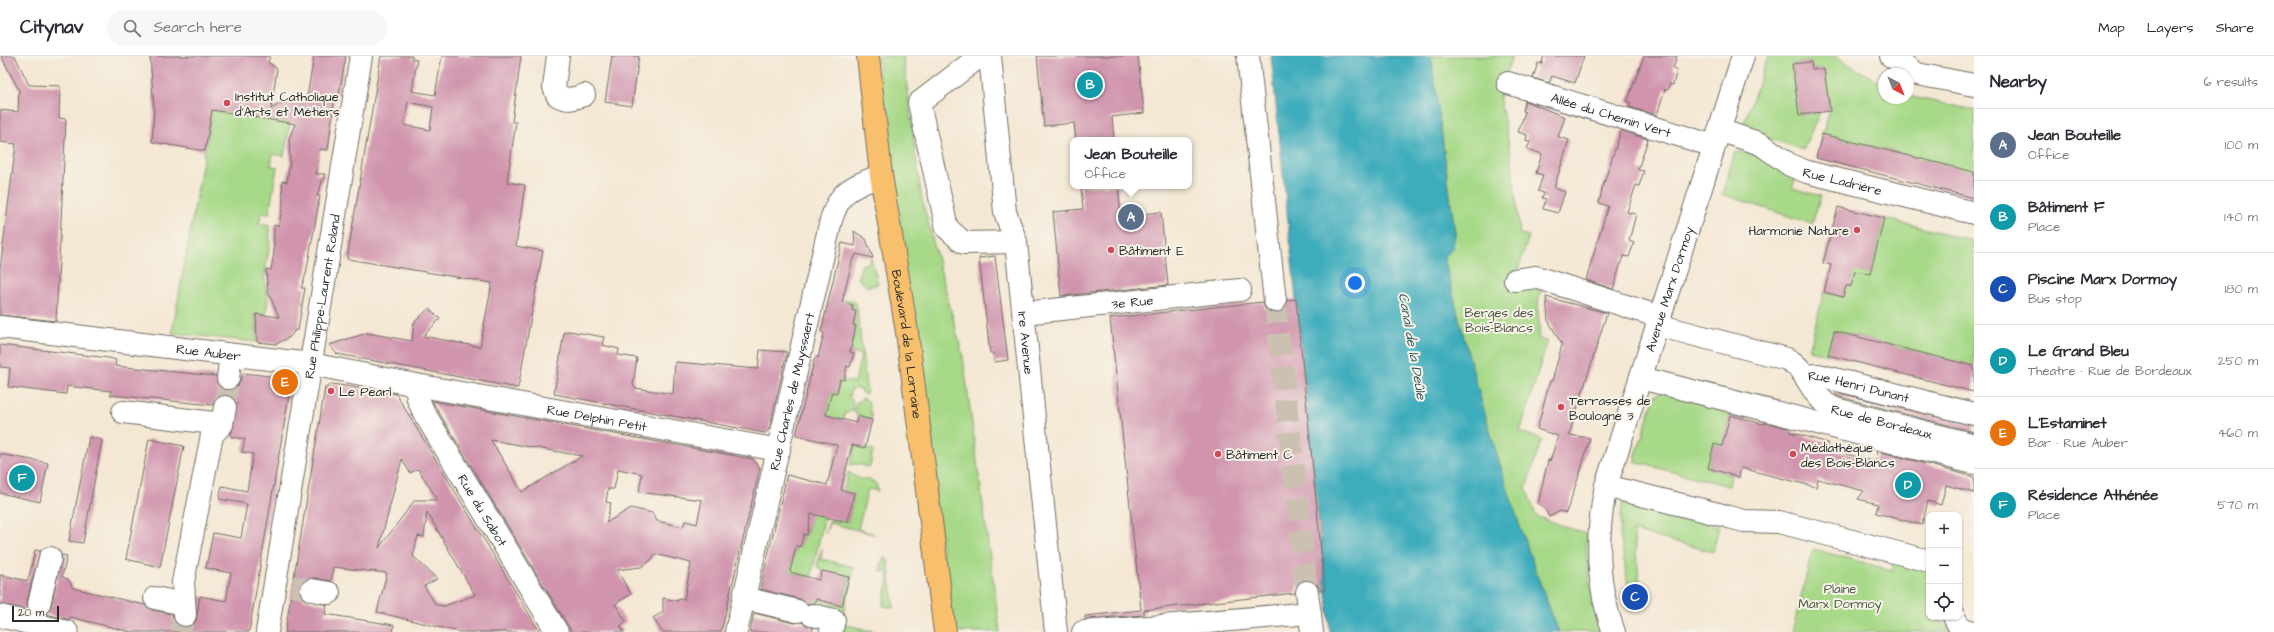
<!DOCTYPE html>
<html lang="en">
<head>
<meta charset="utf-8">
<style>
  :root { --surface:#fff; --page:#f7f7f7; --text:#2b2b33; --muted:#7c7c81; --line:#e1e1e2; --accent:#d93025 }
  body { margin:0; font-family:"Architects Daughter",sans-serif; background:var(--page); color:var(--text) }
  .controls { position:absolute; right:12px; bottom:12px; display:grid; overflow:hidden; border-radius:8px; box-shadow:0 1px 3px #0004 }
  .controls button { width:36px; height:36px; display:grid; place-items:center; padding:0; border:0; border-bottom:1px solid var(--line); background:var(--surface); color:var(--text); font:20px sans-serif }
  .compass { position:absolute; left:1878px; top:12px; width:36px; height:36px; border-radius:50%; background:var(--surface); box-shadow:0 1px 3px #0004; rotate:138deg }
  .scale { position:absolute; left:12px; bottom:10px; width:47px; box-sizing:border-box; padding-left:4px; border:2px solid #2b2b2b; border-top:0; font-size:11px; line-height:14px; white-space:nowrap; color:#2b2b2b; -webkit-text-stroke:3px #f7f3e8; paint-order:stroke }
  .you { position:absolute; left:1355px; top:227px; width:14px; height:14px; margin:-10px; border:3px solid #fff; border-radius:50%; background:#1a73e8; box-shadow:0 0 0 6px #1a73e833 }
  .badge { display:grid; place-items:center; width:26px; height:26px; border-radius:50%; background:var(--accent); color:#fff; font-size:13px; font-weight:700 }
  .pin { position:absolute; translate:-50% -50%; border:2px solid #fff; box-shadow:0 1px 4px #0006 }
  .popup { position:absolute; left:1070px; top:81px; width:122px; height:52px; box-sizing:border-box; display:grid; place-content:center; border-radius:8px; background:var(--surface); filter:drop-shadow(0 1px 3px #0005); font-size:13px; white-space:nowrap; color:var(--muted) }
  .popup b { font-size:15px; color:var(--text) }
  .popup::after { content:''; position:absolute; left:50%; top:100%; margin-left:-8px; border:8px solid transparent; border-top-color:var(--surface) }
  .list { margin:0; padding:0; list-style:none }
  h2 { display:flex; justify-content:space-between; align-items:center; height:52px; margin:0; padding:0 16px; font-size:17px }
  h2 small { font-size:13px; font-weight:400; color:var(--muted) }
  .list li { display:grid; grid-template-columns:26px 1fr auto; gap:12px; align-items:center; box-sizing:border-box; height:72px; padding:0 16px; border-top:1px solid var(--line) }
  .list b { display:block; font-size:15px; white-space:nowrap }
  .list p { margin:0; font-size:13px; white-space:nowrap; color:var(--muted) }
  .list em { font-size:13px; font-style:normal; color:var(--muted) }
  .icon { flex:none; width:22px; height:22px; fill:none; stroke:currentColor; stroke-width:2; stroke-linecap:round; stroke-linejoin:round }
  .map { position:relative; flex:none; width:1974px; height:576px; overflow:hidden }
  header { display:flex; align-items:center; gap:24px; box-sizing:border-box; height:56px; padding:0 20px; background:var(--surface); border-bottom:1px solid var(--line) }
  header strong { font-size:19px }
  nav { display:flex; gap:22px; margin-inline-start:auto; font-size:14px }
  .search { width:280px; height:36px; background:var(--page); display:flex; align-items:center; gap:10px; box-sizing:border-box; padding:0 14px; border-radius:22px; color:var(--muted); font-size:15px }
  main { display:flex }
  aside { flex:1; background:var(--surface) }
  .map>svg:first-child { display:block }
</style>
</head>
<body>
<header>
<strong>Citynav</strong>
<div class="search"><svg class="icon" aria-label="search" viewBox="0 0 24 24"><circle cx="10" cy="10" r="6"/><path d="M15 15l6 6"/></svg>Search here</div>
<nav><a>Map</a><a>Layers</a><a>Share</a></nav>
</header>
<main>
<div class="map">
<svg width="1974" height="576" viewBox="0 0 1974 576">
  <rect width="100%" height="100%" fill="#f7f3e8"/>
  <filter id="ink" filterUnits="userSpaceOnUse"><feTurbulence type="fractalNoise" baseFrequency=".025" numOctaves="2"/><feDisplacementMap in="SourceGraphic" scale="8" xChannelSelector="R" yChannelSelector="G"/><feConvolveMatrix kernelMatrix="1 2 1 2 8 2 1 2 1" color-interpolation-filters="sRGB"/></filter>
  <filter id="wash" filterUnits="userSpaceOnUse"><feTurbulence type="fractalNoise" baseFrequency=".012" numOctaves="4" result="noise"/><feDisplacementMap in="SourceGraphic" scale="16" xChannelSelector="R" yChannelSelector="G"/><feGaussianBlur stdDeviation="0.9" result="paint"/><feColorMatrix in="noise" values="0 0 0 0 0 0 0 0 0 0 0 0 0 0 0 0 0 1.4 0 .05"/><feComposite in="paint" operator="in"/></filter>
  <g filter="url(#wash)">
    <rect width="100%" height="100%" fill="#f4e7d3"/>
    <path fill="#a7d988" stroke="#69825a" d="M877,0H903L921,139L963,301L1000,576H954L891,135Z
      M1431,0H1512L1499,39L1511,100L1520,178L1529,180L1514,226L1541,235C1533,257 1543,264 1538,282L1547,286L1520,376L1542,383L1526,432L1536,460L1586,478C1587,512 1590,544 1603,576H1559C1509,455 1475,329 1444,202L1451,193L1455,177Z
      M1768,0H1835L1884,29V42H1908V40L1974,54V116L1822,78L1830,55L1824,13H1812L1811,6L1792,8L1799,59L1820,56L1803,94L1742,73Z
      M212,54L290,67L284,100L273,98L271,110L277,111L269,158L261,157L259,168L270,170V188L264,223L268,243L266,259L256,258L257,286L172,277Z
      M1735,96C1759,96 1776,110 1795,122L1792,132L1821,140L1812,168L1722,138Z
      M1884,162L1974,185V310L1834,275L1828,299L1809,294L1824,236L1843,241L1846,230H1851V214L1870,218Z
      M871,202L878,228L867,231L858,223L861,209L869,207Z
      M846,243L855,246L857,251L867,337L863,338L861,334L855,332L850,335L849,341L853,346L852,355L845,357L843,364L826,359L832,336L837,337L840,323L855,327L861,299L850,296L856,270L853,269L856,255L852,254L853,249L845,246Z
      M1662,336L1748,355L1745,363L1730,359L1726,375L1738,395L1714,388L1708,412L1731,419L1729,430L1634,406L1655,339Z
      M863,342L868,345L872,364L857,360L854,355L856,347Z
      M855,390L873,394L870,411L856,408L850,409Z
      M848,416C850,416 851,418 853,419C862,427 876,418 878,435L868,433L858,473L874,478L829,467L825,478L830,464L848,466L854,438L844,435Z
      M1622,446L1719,470L1713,496L1633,475L1642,543L1629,536L1620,479Z
      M805,449L826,454L811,522L790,516L796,490L800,491L804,478H807L810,463L802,461Z
      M822,492L821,503L854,511L842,564L813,555L816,543L842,550L849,521L819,513L817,510Z
      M1813,493L1891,514L1894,501L1929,511V561H1939L1943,568L1952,576H1792Z
      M886,502L888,504L894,552L883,550L889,523L888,517L880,515L883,503Z
      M842,568L877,576H836Z"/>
    <path fill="#3eacbc" stroke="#346c74" d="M1271,0H1431L1455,177L1453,191L1444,202C1475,329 1510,454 1559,576H1330Z"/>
    <g id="blocks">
      <path fill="#d094ad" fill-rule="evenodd" d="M1,0H15L29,29L60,30L59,62L66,63L56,265L0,259V213L16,88L0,86V54L18,56L19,34Z
        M150,0H270L268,6L277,13L271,53L292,41H307L314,0H346L339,38L334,47L328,94L320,93L316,118H325L317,140H320L306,218L301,232H305L298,274H295L290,281L276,288L257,286L256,258L279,261L268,236L266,213L271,214L274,196V169L279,170L283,146L282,125L287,126L290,105L289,83L295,68L212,54L205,95L152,86L154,53Z
        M381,0H412V3L417,4L412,35L435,39L442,0H521L512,66H516L507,126L525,129L516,190L543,195L518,332L337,298L329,289L367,277L412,285L414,267L429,252L440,263L423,280L480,291L492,227L347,203ZM408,46L433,51L430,74L404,69Z
        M612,0H639L632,50L605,46Z
        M1037,0H1138L1144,57L1112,61L1114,84H1076L1074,67L1044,70Z
        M1544,0H1584L1575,27L1552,20L1549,27L1533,22L1538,7L1541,8Z
        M1644,0H1677L1673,13L1677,14L1673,29L1670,28L1668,34L1665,33L1657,59L1629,51L1631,47L1627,46Z
        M1811,6L1812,13H1824L1830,55L1799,59L1792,8Z
        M1525,45L1565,61L1558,81L1569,84L1554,132L1565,136L1558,157L1543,153L1546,143L1542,142L1544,137L1538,135L1543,119L1536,117L1542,98L1527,93L1530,86L1526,85L1527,79L1518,76L1525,56L1523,55Z
        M1621,75L1648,83L1638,114L1644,115L1639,130L1636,129L1627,156L1636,158L1629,185L1634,187L1629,201L1623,200L1613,233L1586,224L1608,150L1599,147L1602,133Z
        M1822,78L1974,116V142L1816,102Z
        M1081,130H1118L1121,160L1161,156L1168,229L1061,240L1053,156L1083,153Z
        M1838,151L1884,162L1870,218L1855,215L1851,230H1846L1843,241L1824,236L1831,209L1823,207Z
        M854,175L866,183L873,202L856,198L855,202H853L842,246L853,249L852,254L856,255L853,269L856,270L850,296L854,297L850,311L847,310L844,324L840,323L837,337L832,336L826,359L856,367L857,360L872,364L865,392L852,389L841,434L854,437L848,466L811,458L807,479L804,478L800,491L796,490L790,516L819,524L822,515L849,521L842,550L816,543L815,547L807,548L800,543L760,533L787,419L827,429L837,389L796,379L815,301L818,302L824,277L821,276L842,187L855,190Z
        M995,200L1008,304L994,306L993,297H990L979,202Z
        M1546,241L1607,257L1569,379L1590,382L1580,417L1566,457L1560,455L1549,461L1543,450L1538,448L1548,404L1550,405L1558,380L1537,373L1550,325H1552L1562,289L1548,264Z
        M1296,243L1325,534H1319L1317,528L1306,524L1299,526L1295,537L1144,554V559L1085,563V560L1141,554L1110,262L1263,246L1265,253L1276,257L1283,255L1287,244Z
        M569,275L604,281L602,289L619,293L618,299L637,302L633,329L635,332L673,338L675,306L758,313L760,294L787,296L769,374L765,377L554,338L564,276Z
        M1834,275L1974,310V336L1828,299Z
        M0,289L109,302L116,304L115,310L216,320L220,332L227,334L238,330L243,317L286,322L291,327L249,576H131L70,561L69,564L46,558L51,551L62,499L67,500L62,521L68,523L73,532L145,549L152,554L172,558L174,566L180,570H192L196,565L200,540L226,545L231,517L206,512L213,477L241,482L247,448L219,443L222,430L247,435L253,398L242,396L245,383L231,381L237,347L233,342L228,339H221L216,343L213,349L110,339L111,335L67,330L66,338L8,331L10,312L0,311Z
        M332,328L396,338L540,576H459L377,556L387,517L333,511L331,525L314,522L303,526L300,532L304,543L327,549L325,558L394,569L393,576H285L325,332ZM402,403L410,417L418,413L438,444H415L379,492ZM427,456L475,539L444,550L436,549L424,530L437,523L413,500L418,480L424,481Z
        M1836,336L1974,370V376L1840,341L1836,339Z
        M432,345L753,403L760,412L721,576H662L653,562L663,556V542L678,545L679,543L684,544L691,507L655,498L650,505L641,511L617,514L631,538L615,548L626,566L620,570L624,576H572ZM491,384L582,400L522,436ZM618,413L642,418L639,436L702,444L697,468L685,465L683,471L657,465L652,457L631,452L606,467L611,447L606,446L608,433H614Z
        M1730,359L1763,368L1768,367L1788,372L1790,376L1828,387L1826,392L1875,406L1878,395L1974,421V437L1946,429L1941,449L1928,445L1922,469L1876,457L1878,448L1858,443L1864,435L1818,423L1816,431L1741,412L1739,421L1708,412L1714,388L1722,390Z
        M89,381L102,384L83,487L69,485Z
        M149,383L184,390L160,511L126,503Z
        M0,398L48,407L40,446L0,437Z
        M35,494L40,495L27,545L28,554L0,548V519L28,525Z
        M754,557L794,567L802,566L813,572L812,576H750Z"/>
    </g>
  </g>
  <g filter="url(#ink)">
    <use href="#blocks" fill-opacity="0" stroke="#716d66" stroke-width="1"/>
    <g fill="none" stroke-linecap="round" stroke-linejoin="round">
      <path stroke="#ccc1b1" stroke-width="22" stroke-dasharray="22 11" stroke-linecap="butt" d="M1275,245L1307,536
        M225,351L228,322
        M292,530L312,534
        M180,576L185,559"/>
      <g stroke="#716d66" stroke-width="24">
        <g id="minor">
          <path d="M558,0L554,31L557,39C567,45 573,43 584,39"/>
          <path d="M980,0L919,47L947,172L964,187L1016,186"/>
          <path id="s1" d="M990,0L1005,156L1016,186L1056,576"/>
          <path d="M1248,0L1275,245"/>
          <path d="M1891,0L1917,18L1974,29"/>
          <path id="s2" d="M1508,27L1714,90"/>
          <path id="s3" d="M1719,74L1761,88L1790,109L1807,116L1974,157"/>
          <path d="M1515,224L1536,221L1660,261"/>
          <path id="s4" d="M1024,257L1240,234"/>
          <path id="s5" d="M1657,269L1787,303C1810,315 1808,340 1835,353L1974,389"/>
          <path id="s6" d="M0,271L311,308L416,329L779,394"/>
          <path id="s7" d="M1805,320L1818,319L1974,358"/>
          <path d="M228,322L231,299"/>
          <path d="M1641,322L1974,407"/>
          <path id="s8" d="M416,329L418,343L424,357L557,576"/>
          <path d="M123,356L222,368L225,351"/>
          <path d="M1606,430L1722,459"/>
          <path d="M1729,461L1744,465L1779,466L1929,505"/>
          <path d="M312,534L329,537"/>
          <path d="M1307,536L1312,576"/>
          <path d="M155,542L184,548"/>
          <path d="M744,542L797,555"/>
          <path d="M39,548L50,502"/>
          <path d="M185,559L183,526L212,379L222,368"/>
          <path d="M812,559L834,564L831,576"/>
          <path d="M0,560L67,576"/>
          <path d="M1954,561L1960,572L1974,576"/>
          <path id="s9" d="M267,576L361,0"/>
          <path id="s10" d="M736,576L831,164C841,132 852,132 881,119"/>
          <path d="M1083,576L1163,570"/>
          <path d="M1164,576L1163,570L1310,557"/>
          <path id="s11" d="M1614,576C1596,529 1596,478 1606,430L1743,0"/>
        </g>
      </g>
      <g stroke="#716d66" stroke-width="24">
        <g id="major">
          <path id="s12" d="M868,0L881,119L907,276L945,576"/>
        </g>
      </g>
      <use href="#minor" stroke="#fff" stroke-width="22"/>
      <use href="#major" stroke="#f8bf6c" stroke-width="22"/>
    </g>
  </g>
  <g fill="#d1495b" stroke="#f7f3e8" stroke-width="1.5">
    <circle cx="227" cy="47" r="4"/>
    <circle cx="1857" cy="174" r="4"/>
    <circle cx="1111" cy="194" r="4"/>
    <circle cx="331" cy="335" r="4"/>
    <circle cx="1561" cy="351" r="4"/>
    <circle cx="1218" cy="398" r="4"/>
    <circle cx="1793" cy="398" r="4"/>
  </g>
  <g text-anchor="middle" stroke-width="4" stroke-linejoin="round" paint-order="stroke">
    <g font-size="13" fill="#2b2b2b" stroke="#f7f3e8" text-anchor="start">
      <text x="235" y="45">Institut Catholique<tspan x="235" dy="15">d'Arts et Métiers</tspan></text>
      <text x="1849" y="179" text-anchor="end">Harmonie Nature</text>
      <text x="1119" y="199">Bâtiment E</text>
      <text x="339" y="340">Le Pearl</text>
      <text x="1569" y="349">Terrasses de<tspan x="1569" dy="15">Boulogne 3</tspan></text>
      <text x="1801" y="396">Médiathèque<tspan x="1801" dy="15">des Bois-Blancs</tspan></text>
      <text x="1226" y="403">Bâtiment C</text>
    </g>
    <g font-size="13" fill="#2b2b2b" stroke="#f7f3e8">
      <text dy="5" stroke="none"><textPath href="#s2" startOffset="108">Allée du Chemin Vert</textPath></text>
      <text dy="5" stroke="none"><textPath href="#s3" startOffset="135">Rue Ladrière</textPath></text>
      <text dy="5" stroke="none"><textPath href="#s11" startOffset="355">Avenue Marx Dormoy</textPath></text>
      <text dy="5" stroke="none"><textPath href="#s9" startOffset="340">Rue Philippe-Laurent Roland</textPath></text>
      <text dy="5" stroke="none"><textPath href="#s4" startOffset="109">3e Rue</textPath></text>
      <text dy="5" stroke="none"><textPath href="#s1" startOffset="290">1re Avenue</textPath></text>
      <text dy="5" stroke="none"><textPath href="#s12" startOffset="291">Boulevard de la Lorraine</textPath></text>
      <text dy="5" stroke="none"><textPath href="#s6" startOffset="210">Rue Auber</textPath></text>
      <text dy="5" stroke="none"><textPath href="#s7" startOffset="55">Rue Henri Dunant</textPath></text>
      <text dy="5" stroke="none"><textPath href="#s10" startOffset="247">Rue Charles de Muyssaert</textPath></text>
      <text dy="5" stroke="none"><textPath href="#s6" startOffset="604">Rue Delphin Petit</textPath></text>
      <text dy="5" stroke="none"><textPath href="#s5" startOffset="253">Rue de Bordeaux</textPath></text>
      <text dy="5" stroke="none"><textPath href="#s8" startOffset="143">Rue du Sabot</textPath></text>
    </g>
    <g font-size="13" fill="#4a5642" stroke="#f7f3e8">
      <text x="1499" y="261">Berges des<tspan x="1499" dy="15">Bois-Blancs</tspan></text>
      <text x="1840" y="537">Plaine<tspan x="1840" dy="15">Marx Dormoy</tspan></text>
    </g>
    <g font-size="14" font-style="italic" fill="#32585e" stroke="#f7f3e8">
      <text transform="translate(1413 290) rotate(80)" y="5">Canal de la Deûle</text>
    </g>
  </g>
</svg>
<div class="controls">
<button>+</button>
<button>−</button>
<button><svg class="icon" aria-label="locate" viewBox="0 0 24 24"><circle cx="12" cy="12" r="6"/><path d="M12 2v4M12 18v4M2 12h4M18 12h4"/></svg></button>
</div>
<svg class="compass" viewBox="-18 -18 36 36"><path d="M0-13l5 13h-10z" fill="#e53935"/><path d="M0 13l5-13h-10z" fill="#7c7c81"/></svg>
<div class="scale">20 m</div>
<div class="you"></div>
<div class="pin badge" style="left:1131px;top:161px;background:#5c6f8a">A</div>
<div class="popup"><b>Jean Bouteille</b>Office</div>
<div class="pin badge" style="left:1090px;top:29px;background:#0f9aa8">B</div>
<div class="pin badge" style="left:1635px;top:541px;background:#1a4fb4">C</div>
<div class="pin badge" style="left:1908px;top:429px;background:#0f9aa8">D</div>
<div class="pin badge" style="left:285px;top:326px;background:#e8710a">E</div>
<div class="pin badge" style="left:22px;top:422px;background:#0f9aa8">F</div>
</div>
<aside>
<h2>Nearby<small>6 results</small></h2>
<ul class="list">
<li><span class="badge" style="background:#5c6f8a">A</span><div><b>Jean Bouteille</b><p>Office</p></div><em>100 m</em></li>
<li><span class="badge" style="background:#0f9aa8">B</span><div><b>Bâtiment F</b><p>Place</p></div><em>140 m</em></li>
<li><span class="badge" style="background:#1a4fb4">C</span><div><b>Piscine Marx Dormoy</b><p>Bus stop</p></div><em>180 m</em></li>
<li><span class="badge" style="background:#0f9aa8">D</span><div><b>Le Grand Bleu</b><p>Theatre · Rue de Bordeaux</p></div><em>250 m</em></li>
<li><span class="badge" style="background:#e8710a">E</span><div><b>L'Estaminet</b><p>Bar · Rue Auber</p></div><em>460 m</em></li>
<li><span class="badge" style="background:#0f9aa8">F</span><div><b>Résidence Athénée</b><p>Place</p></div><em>570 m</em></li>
</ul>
</aside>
</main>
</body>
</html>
